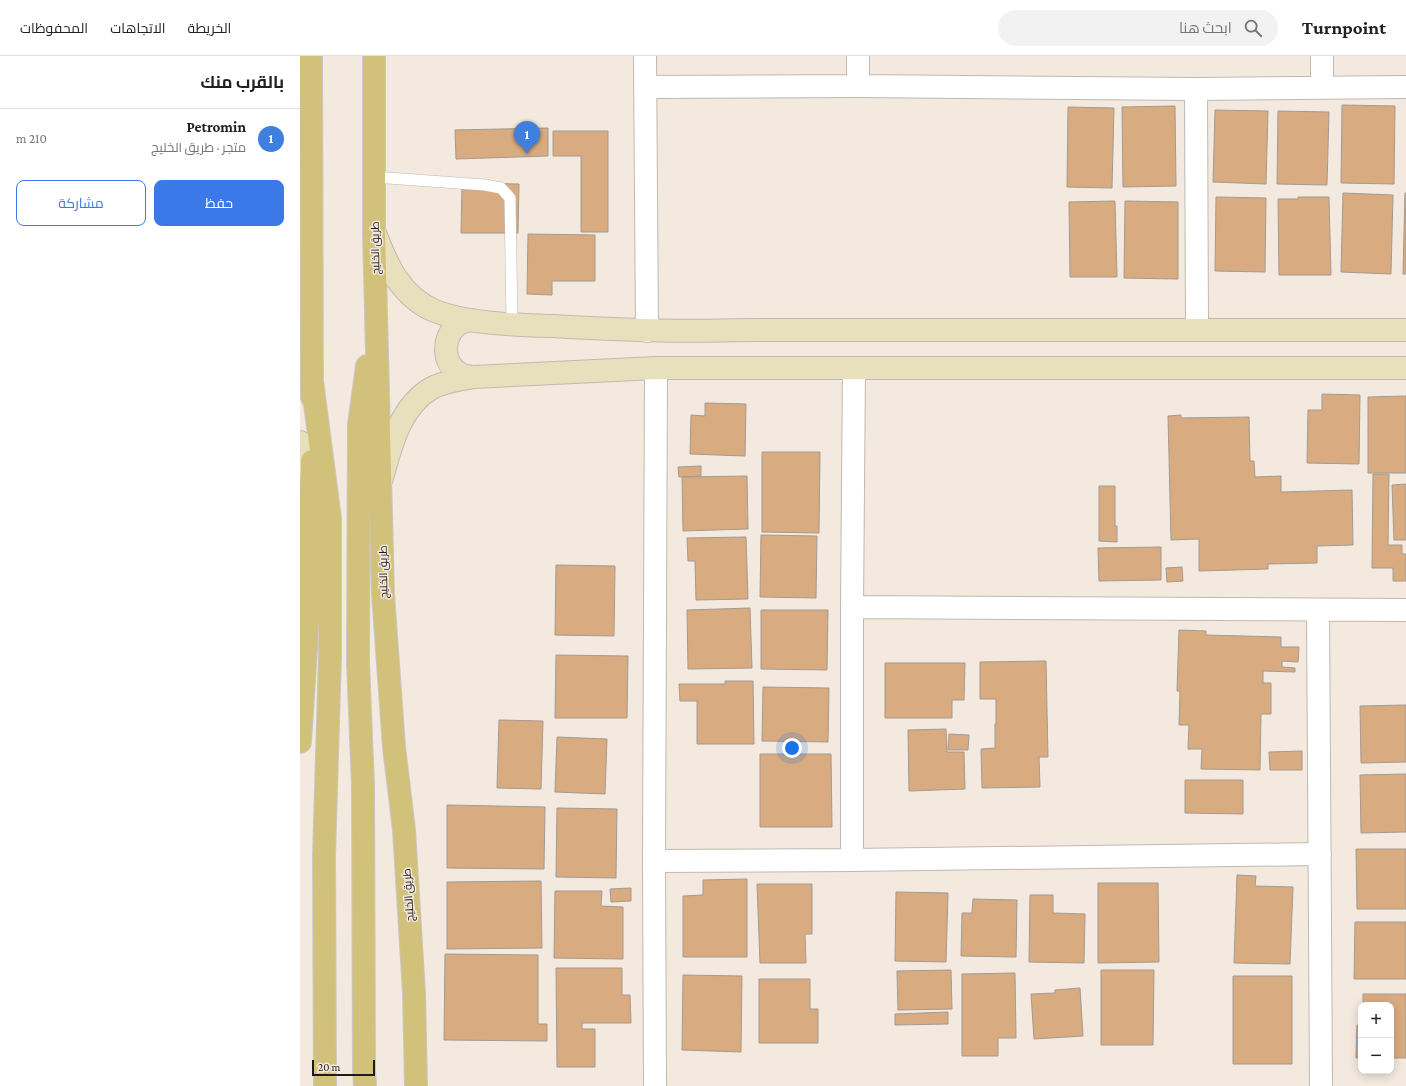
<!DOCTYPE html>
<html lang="ar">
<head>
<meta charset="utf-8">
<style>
  :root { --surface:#fff; --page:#f2f2f2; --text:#202124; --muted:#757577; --line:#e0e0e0; --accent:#3c79e8 }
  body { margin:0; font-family:"Crimson Pro",Cairo,serif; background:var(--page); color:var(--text); direction:rtl }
  .controls { position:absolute; right:12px; bottom:12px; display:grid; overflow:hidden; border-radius:8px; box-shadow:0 2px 10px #0003 }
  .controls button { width:36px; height:36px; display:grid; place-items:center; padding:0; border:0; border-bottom:1px solid var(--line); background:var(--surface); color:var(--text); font:20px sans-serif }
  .scale { position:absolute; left:12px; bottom:10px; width:63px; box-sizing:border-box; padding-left:4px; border:2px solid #1f1b18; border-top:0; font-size:11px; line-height:14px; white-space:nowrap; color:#1f1b18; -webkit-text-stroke:3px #f3e9df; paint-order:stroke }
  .you { position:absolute; left:492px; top:692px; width:14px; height:14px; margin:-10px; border:3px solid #fff; border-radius:50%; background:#1a73e8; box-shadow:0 0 0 6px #1a73e833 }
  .badge { display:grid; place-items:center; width:26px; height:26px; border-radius:50%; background:var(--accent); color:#fff; font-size:13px; font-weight:700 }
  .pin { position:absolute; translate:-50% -33px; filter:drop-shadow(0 1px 2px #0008) }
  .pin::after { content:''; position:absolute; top:21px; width:14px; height:12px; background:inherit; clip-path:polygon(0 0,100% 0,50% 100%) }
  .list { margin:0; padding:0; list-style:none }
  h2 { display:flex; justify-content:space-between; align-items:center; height:52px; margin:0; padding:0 16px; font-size:17px }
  h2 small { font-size:13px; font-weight:400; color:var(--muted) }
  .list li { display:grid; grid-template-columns:26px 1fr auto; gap:12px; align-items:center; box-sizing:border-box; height:60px; padding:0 16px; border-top:1px solid var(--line) }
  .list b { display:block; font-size:15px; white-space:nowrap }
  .list p { margin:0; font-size:13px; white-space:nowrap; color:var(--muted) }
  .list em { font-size:13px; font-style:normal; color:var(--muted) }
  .actions { display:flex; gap:8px; padding:12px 16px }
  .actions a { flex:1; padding:9px 0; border:1px solid var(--accent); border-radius:8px; text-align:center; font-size:14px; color:var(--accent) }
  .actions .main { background:var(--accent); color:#fff }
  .icon { flex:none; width:22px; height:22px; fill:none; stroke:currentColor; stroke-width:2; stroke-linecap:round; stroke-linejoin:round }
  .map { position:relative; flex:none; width:1106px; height:1030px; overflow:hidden; direction:ltr }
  header { display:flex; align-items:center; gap:24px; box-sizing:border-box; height:56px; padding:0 20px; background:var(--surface); border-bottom:1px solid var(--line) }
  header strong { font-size:19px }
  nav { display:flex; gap:22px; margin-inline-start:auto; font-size:14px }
  .search { width:280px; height:36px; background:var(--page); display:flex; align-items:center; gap:10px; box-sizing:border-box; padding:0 14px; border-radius:22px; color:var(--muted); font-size:15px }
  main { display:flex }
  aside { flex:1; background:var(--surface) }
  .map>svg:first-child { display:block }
</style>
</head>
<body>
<header>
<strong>Turnpoint</strong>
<div class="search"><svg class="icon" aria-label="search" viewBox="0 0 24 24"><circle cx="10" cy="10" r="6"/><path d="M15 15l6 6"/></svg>ابحث هنا</div>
<nav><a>الخريطة</a><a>الاتجاهات</a><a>المحفوظات</a></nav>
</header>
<main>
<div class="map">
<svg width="1106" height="1030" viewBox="0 0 1106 1030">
  <rect width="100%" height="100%" fill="#f3e9df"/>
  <path fill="#d9ab80" stroke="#a49a91" d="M1042,49L1095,50L1094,128L1041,127Z
    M875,50L876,130L823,131L822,51Z
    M768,51L814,52L812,132L767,131Z
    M915,54L968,55L966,128L913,126Z
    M978,55L1029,56L1027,129L977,128Z
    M248,72V100L156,103L155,74Z
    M253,75H308V176H281V100H253Z
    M162,127L219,128L218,177H161Z
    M1043,137L1093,139L1091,218L1041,216Z
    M1105,137H1106V218H1103Z
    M916,141L966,142L965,216L915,215Z
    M998,141H1029L1031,219H979L978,143H998Z
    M815,145L817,221H770L769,146Z
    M825,145L878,146V223L824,222Z
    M228,178L295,179V225H252V239L227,238Z
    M1022,338L1060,339L1059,408L1007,407L1008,354H1022Z
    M1106,340V417H1068V341Z
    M405,347L446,348L445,400L390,398L391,359L405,360Z
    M881,359V362L949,361L950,405H954L955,421L981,420V436L1052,434L1053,489L1017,490V507L968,508V513L899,515V483L871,484L868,360Z
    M462,396H520L519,477L462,476Z
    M401,410V420L379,421L378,411Z
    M1073,418H1089L1088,489H1102V498H1106V525H1093V512H1072Z
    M447,420L448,473L383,475L382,421Z
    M1106,428V484H1094L1092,429Z
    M799,430H815V470H817V486L799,485Z
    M461,479L517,480L516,542L460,541Z
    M446,481L448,543L396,544L395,505H388L387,482Z
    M861,491V524L799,525L798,492Z
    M256,509L315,510L314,580L255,579Z
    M882,511L883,525L867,526L866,512Z
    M450,552L452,612L388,613L387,554Z
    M461,554H528L527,614L461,613Z
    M879,574L906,575V579L981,581V591H999L998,606L982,605V611L995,612V616L963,615V627H971V658H961L960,714L901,713L902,693H888L889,669H879L880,635H877Z
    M256,599L328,600L327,662H255Z
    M746,605L748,701H739L740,731L682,732L681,693L695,692V668H696V643H680V606Z
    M585,607H665L664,644H652V662H585Z
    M425,625H453L454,688H397V645H380L379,628H425Z
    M463,631L529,632L528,686L462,685Z
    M1106,649V706L1061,707L1060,650Z
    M199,664L243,665L241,733L197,732Z
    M646,673L647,696H664L665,733L609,735L608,674Z
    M649,678L669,679L668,694H648Z
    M257,681L307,683L305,738L255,736Z
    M1002,695V714H970L969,696Z
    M460,698H531L532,771H460Z
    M1106,718V776L1061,777L1060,719Z
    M885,724H943V758L885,757Z
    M147,749L245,751L244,813L147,812Z
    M257,752L317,753L316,822L256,821Z
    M1056,793H1106V853H1057Z
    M937,819L956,820L955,830L993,831L990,908L934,907Z
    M447,823V901H383V840L403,839V824Z
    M241,825L242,892L147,893V826Z
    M798,827H858L859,906L798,907Z
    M457,828H512V878H505L506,907H460Z
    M331,832V845L311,846L310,833Z
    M255,835H302L301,850L323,851V903L254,902Z
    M596,836L648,837L646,906L595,905Z
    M730,839H753V857L785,858L784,907L729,906Z
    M673,843L717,844L716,901L661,900L662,857H672Z
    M1055,866H1106V923H1054Z
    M145,898L238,899V968H247V985L144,984Z
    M256,912H322V939H330L331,967H282V973H295V1011H257Z
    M651,914L652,953L598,954L597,915Z
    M801,914H854L853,989H801Z
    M715,917L716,982H698V1000H662V918Z
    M383,919L442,920L441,996L382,994Z
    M933,920H992V1008H933Z
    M459,923H510V953H518V987H459Z
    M780,932L783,980L734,983L731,938L755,937V934Z
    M1063,938H1106V1002H1091V949H1063Z
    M648,956V968L595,969V958Z
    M1057,969H1061V1002H1056Z"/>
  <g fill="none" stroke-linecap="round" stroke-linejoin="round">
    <g stroke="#c2b8af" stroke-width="12">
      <path id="lane" d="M74,121L185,129L201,132L210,142L212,268"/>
    </g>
    <g stroke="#c2b8af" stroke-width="24">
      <path id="street" d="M345,0L347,275
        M1022,0V31
        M558,30V0
        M345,31L558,30L896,33L1106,31
        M896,33L897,274
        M552,551L1106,554
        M1018,554L1021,1030
        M552,804V551L554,312
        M354,805L552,804L1020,798
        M355,1030L354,805L356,312"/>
    </g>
    <g stroke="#c2b8af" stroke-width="24">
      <path id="secondary" d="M75,177C87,209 101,241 135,255C168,268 218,269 253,270C283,272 314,273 344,274C382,276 420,274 458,274C674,274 890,274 1106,274
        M172,264C166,265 160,266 155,271C143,283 142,307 159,317C163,320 168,320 173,321
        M0,386L11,419
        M82,422C91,390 100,350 132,332C145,325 159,324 173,321L356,312H1106"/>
    </g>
    <g stroke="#c9c8c8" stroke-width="24">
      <path id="primary" d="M11,0L12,341
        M74,0V176L83,538L94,691L104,774L114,937L116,1030
        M12,325L30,463V599L24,800L25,1030
        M0,686L8,562L12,405
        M65,1030L64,1014L63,730L58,606L59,369L67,310"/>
    </g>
    <use href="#lane" stroke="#fff" stroke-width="11"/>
    <use href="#street" stroke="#fff" stroke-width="22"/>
    <use href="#secondary" stroke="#e8e0bd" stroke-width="22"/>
    <use href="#primary" stroke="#d2c17a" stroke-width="22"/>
  </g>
  <g text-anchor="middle" stroke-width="3" stroke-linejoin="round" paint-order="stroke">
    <g font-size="11" fill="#1f1b18" stroke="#f3e9df">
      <text transform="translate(75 192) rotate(-91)" y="4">طريق الخليج</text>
      <text transform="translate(83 516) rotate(-91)" y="4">طريق الخليج</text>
      <text transform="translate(108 839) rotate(-94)" y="4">طريق الخليج</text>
    </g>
  </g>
</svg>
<div class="controls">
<button>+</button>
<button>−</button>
</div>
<div class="scale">20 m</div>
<div class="you"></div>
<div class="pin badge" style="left:227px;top:98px;background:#3f7fe0">1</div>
</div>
<aside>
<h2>بالقرب منك<small></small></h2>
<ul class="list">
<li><span class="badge" style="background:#3f7fe0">1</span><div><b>Petromin</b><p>متجر · طريق الخليج</p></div><em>210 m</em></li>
</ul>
<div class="actions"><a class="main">حفظ</a><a>مشاركة</a></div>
</aside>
</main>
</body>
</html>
